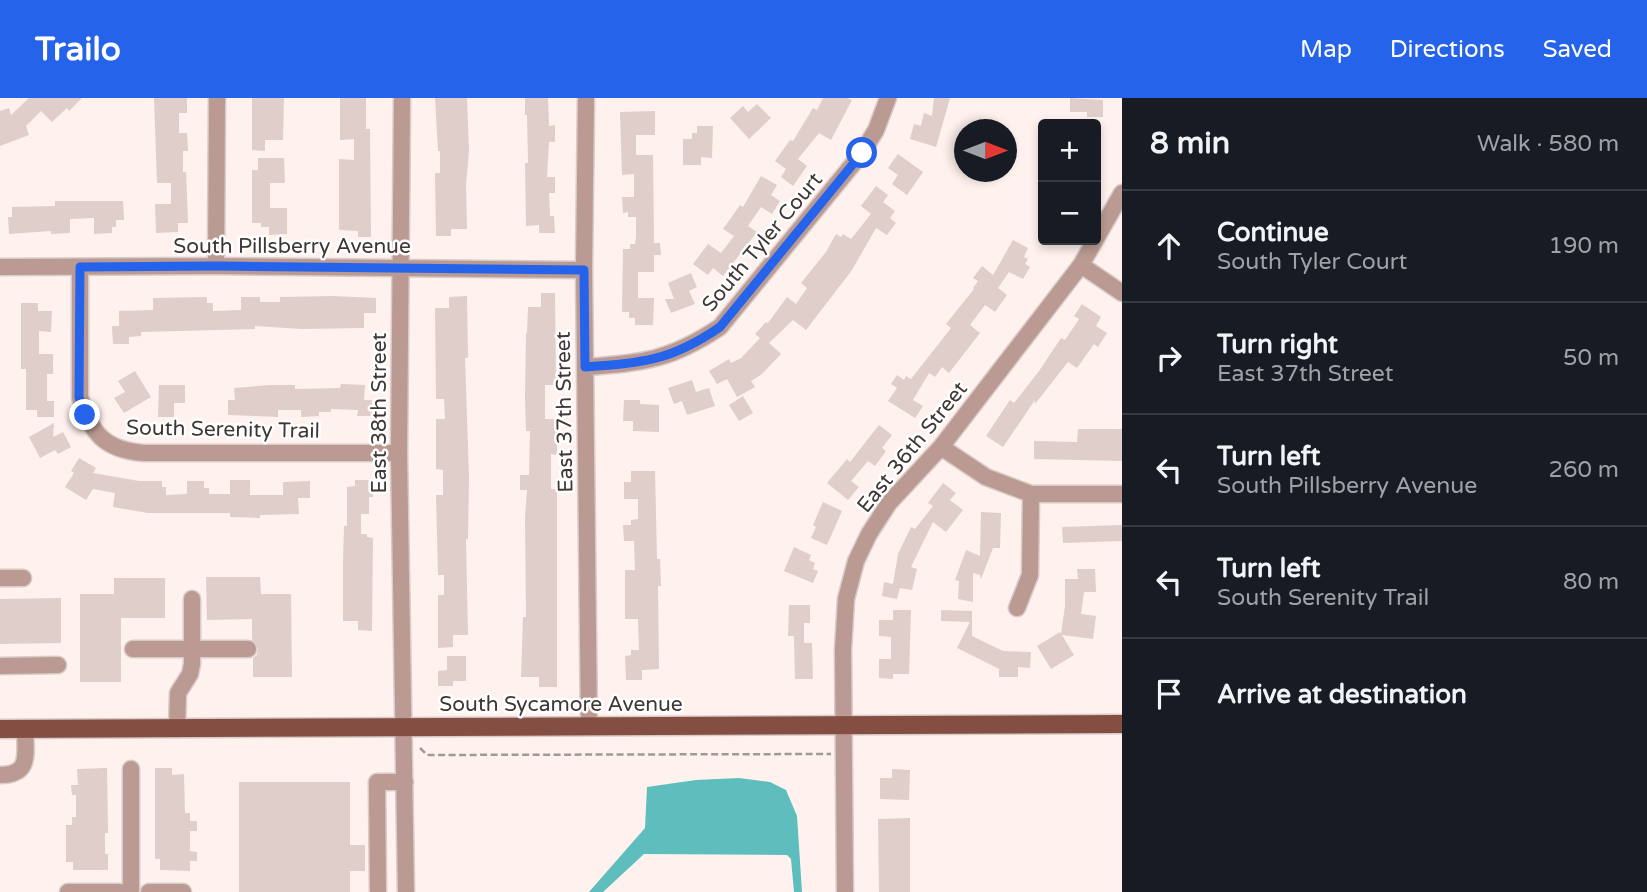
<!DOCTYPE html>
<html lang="en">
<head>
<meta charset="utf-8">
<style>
  :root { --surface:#171b24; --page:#242831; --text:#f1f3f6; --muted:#9ea1a6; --line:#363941; --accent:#2563eb }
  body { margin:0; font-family:"Varela Round",sans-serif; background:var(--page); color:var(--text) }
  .controls { position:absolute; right:21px; top:21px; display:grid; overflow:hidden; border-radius:7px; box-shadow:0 4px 10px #0003 }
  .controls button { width:63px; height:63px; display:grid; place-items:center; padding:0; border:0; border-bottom:2px solid var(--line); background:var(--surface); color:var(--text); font:35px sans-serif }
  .compass { position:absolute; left:954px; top:21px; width:63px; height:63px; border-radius:50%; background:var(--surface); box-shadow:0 4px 10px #0003; rotate:90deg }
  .stop { position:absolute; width:21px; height:21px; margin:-16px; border:5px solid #2563eb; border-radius:50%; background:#fff }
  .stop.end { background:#2563eb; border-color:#fff; box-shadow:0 2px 7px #0008 }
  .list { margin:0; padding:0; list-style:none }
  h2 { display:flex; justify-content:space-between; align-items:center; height:91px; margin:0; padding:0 28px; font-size:30px }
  h2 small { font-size:23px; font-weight:400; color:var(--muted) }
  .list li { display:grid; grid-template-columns:46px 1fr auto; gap:21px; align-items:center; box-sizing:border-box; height:112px; padding:0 28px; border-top:2px solid var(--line) }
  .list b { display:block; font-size:26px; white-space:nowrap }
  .list p { margin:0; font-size:23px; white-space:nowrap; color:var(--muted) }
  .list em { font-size:23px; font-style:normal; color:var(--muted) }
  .icon { flex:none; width:38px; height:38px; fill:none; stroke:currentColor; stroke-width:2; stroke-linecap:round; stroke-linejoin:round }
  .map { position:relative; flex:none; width:1122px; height:794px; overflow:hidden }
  header { display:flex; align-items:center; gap:42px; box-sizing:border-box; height:98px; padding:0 35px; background:var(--accent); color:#fff }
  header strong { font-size:33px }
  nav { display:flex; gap:38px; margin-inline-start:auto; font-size:24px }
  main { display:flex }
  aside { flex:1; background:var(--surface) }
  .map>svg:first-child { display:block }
</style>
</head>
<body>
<header>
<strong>Trailo</strong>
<nav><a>Map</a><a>Directions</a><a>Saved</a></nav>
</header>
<main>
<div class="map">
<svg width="1122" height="794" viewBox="0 0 1122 794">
  <rect width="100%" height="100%" fill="#fff1ee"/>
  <path fill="#5ebdbd" d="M739,680L770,684L786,692L797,718L802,794H794L791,761L787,757L644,756L603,794H589L645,730L647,689L696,682Z"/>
  <path fill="#dfceca" d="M29,0H82L69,13L67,10L52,24L41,13L26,28L29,37L0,48V13L9,10L11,17Z
    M154,0H187V15H179V35H187L188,53H183V74H186L188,125H178V134L156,135L155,106H171V85H157Z
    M252,0H284L283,42H265V53L252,52Z
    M340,0H366V31H370L371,139H358V133L339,132V61L354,62V41L340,42Z
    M435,0H467L469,53L466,86L467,131H451V138H436L435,75H440V53H438Z
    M525,0H548L549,28L555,27V44H549L547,79H555V95H549L550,118H554L555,135H539V127L526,128L525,65H528L527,17H525Z
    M823,0H847L852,2L831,42L819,35L798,61L807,68L793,88L781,79L786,71L775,63L790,42L793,43L813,10L817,12Z
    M934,0H950L936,49L910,41L914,26L921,28L924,15L932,18Z
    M1070,0L1103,2V19H1087V14H1070Z
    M757,6L771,20L749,41L730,20L743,8L748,14Z
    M655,13V37H636V57H653L654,145H660L661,157H654V174H638V200H654L653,227H635V220H629V214H622L623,151H630V146H635L636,139V119H628V114L623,115L622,99H634V76L622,77L620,14Z
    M697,28H713L712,60L701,59V67H683V41H692V35H697Z
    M898,56L923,74L907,97L892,86L898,77L888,70Z
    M258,60H284L285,85H270V110H287V136L269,137V129H261V125H252V72H258Z
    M761,78L777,87L771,97L780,103L772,116L761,109L748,128L757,134L723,178L713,170L708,177L693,166L708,146L721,155L734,138L723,131L740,107L743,109Z
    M876,88L888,97L883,104L895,113L890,120L896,125L887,137L876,130L852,172L806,232L793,222L769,245L781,256L762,276L751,283L755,289L737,299L727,281L717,286L709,273L729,261L731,265L741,260L760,240L755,236L766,224L768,225L787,199L796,206L807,190L801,185L826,154L836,136L841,139L843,136L851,141L871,116L861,108Z
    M55,103H123L124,122H116V129H112V135L94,136V120L70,121V135L51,136V133L9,136L8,119H12V109L55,108Z
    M1013,142L1028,150L1024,159L1028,161L1025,166L1030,169L1023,181L1009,174L998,190L1007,197L995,214L985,207L970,227L980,235L949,275L942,269L935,279L929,275L913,302L923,308L915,320L888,303L897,290L891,286L897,277L904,282L906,278L911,281L951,230L946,226L974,191L973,190L978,183L973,180L982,168L993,177Z
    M691,175L697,189L689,193L695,206L671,215L665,201H674L668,185Z
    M541,195H555L556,287H545V321H556L557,341V357L551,356V391H557V589H539V579H521L523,519H526L525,419L527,392H520V377H529L530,333H526L525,299L526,235H527L528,209H541Z
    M333,198L376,200V215H364V230L302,231L255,228V231L141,234V238L129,239V246H113L112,228H119V213L153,212V200L207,199V205H213V213L241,212V199H260V204H280V199Z
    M467,198L468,260H465L469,379L468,441H466L468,537H453V549L438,550V497H444V477H438L436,397H443V372L436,371V321H445L444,301H436L435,210H449V199Z
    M21,205H38V213H52L51,234L39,233V256H53V276H47V303H54V319H37V312H26V271H21Z
    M1082,206L1101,219L1096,228L1107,235L1098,249L1094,246L1077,270L1068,264L1035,306V302L1003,349L986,338L1010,302L1014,305L1039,273L1061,240L1065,242L1079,221L1074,218Z
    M135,273L151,299L124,315L114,300L125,294L118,283Z
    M692,282L696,294L709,290L715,308L687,317L682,303L674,306L668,290Z
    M341,286L365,287L364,302H372V318H357L358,312L331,311V314H319V318L301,319V312H278V319L228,317V302H235L234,290L270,287H295V291L340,290Z
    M159,287H185V305H174V319H158Z
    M743,298L753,315L739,323L729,307Z
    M624,302H640V306L659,307V334L633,333V323H623Z
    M54,325L53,339L63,334L71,349L58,356L55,352L40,360L29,339Z
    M879,327L892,337L882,350L886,353L875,368L868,363L851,383L859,389L848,402L827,385L847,361L850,364Z
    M1078,331H1122V363L1034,361V343L1077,344Z
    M79,360L96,370L93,375L139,383H162V389H166V397L187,396V383H204V390H209V396H230V382H250V397H283V384L310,383V400H298L299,416L260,417V420L230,419V415H148L113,409L115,395L93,391L86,402L65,389L74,375L71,373Z
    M631,373H655L657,461H660L661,488H658L659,571L642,572V582H626L625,558L631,557V552H639L638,521H625V472H635L634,443H624L623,427H631V422L638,421V401H624V384H631Z
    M355,382H373V399H369V416H361V436H367V439L373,440L372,533L358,532V523H343V464L344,428H347V389L355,388Z
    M943,385L956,395L950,402L963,412L946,434L933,424L911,469L917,471L912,492L900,490L897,501L882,498L884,484L893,486L898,456L911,429L915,431L933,408L928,405Z
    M823,404L842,413L827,447L811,440L816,429L813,427Z
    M981,414L1001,415L1000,450H993L981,481L980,477L973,475V504L958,501L959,483L955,482L966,452L980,458Z
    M1122,427V443L1063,445L1062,429Z
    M794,449L811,457L809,462L815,465L813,471L818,473L813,485L784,473Z
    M1077,471H1095L1096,494H1084L1081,516L1096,518L1093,541L1062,537L1074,557L1051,571L1037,548L1060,534L1061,536L1065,508V481H1078Z
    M206,479H260L261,496H291L292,579H253V560L257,557L258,550L252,542V521L207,522Z
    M114,480H165V520H121V584H80V496H114Z
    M61,500V545L0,546V501Z
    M789,507H810V525H804V545H812L813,581H795L794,538H788Z
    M893,512H911L909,576H893V581L879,580V561H891V539L879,538V522H893Z
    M941,512L972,513V538L1003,553L1031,554L1030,570L1018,569V579H999V571L957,550L970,524L941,523Z
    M447,558H466V583H453V588H438V573L447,572Z
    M107,670L108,735H105V756H108V772H73V764H66V727H72V719H76V697H72L71,687H78L77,671Z
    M155,670H172V677L184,676L185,715H190V723H197V733H190V753L197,754V763H190V773L160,772V761H155Z
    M892,671L910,672L909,702L880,701V680H892Z
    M239,684H350V747H365V773H350V794H239Z
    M910,720V794H879L878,721Z"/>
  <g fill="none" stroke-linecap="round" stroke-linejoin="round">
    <g stroke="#d8ccc9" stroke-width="19">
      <path id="minor" d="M402,0L399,355L406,794
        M586,0L584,172L589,628
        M1081,167L1122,195
        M216,168L217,0
        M0,169L216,168L584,172
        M80,169V299C91,336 105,352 144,355H399
        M585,269C643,265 671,262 720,229L862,55L876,32L888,0
        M941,349L986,379L1031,396H1122
        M0,480H23
        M1017,510L1030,477L1031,396
        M133,551H248
        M0,568L58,567
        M177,631L178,595L190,576L192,566V501
        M0,677C32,677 25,655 25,630
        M68,794H120
        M131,794V671
        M149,794H183
        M378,794L377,684H405
        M845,794L843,552L846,501L856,463L869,436L889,405L941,349L1081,167L1122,95"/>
    </g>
    <g stroke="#d8ccc9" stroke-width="21">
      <path id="major" d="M0,631L1122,626"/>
    </g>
    <path stroke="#a39896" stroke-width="2.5" stroke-dasharray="7 3.5" stroke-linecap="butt" d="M420,650L427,657L831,656"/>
    <use href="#minor" stroke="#ba9a92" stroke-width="16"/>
    <use href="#major" stroke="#854e43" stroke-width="18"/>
  </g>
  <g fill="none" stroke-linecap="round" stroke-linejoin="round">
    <path stroke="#2563eb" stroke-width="9" d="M85,317L79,299L80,169L216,168L584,172L585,269C642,265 671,263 720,229L862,55"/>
  </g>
  <g text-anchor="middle" stroke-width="5" stroke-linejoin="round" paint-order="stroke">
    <g font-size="21" fill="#3e3736" stroke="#fff">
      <text transform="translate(762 144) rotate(-50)" y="7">South Tyler Court</text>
      <text x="292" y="155">South Pillsberry Avenue</text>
      <text transform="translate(564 314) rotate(-91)" y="7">East 37th Street</text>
      <text transform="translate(379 315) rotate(-90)" y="7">East 38th Street</text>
      <text transform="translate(223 331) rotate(1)" y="7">South Serenity Trail</text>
      <text transform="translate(912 349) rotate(-51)" y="7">East 36th Street</text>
      <text x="561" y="613">South Sycamore Avenue</text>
    </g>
  </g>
</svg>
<div class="controls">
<button>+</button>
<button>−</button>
</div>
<svg class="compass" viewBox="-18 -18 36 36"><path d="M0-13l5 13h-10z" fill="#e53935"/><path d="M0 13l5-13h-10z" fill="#9ea1a6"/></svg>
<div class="stop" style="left:862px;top:55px"></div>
<div class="stop end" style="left:85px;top:317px"></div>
</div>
<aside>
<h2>8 min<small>Walk · 580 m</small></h2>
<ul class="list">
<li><svg class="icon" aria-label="ahead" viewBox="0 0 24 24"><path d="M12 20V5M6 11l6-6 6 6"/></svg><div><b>Continue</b><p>South Tyler Court</p></div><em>190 m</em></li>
<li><svg class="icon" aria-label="right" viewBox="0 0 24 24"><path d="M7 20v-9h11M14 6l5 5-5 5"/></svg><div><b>Turn right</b><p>East 37th Street</p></div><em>50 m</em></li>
<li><svg class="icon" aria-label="left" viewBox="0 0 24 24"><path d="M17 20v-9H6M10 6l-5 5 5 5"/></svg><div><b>Turn left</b><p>South Pillsberry Avenue</p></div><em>260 m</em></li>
<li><svg class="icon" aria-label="left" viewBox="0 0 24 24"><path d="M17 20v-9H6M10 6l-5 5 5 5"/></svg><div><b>Turn left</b><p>South Serenity Trail</p></div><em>80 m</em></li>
<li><svg class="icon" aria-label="arrive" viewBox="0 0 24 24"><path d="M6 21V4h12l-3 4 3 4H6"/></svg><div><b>Arrive at destination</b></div></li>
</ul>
</aside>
</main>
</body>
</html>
